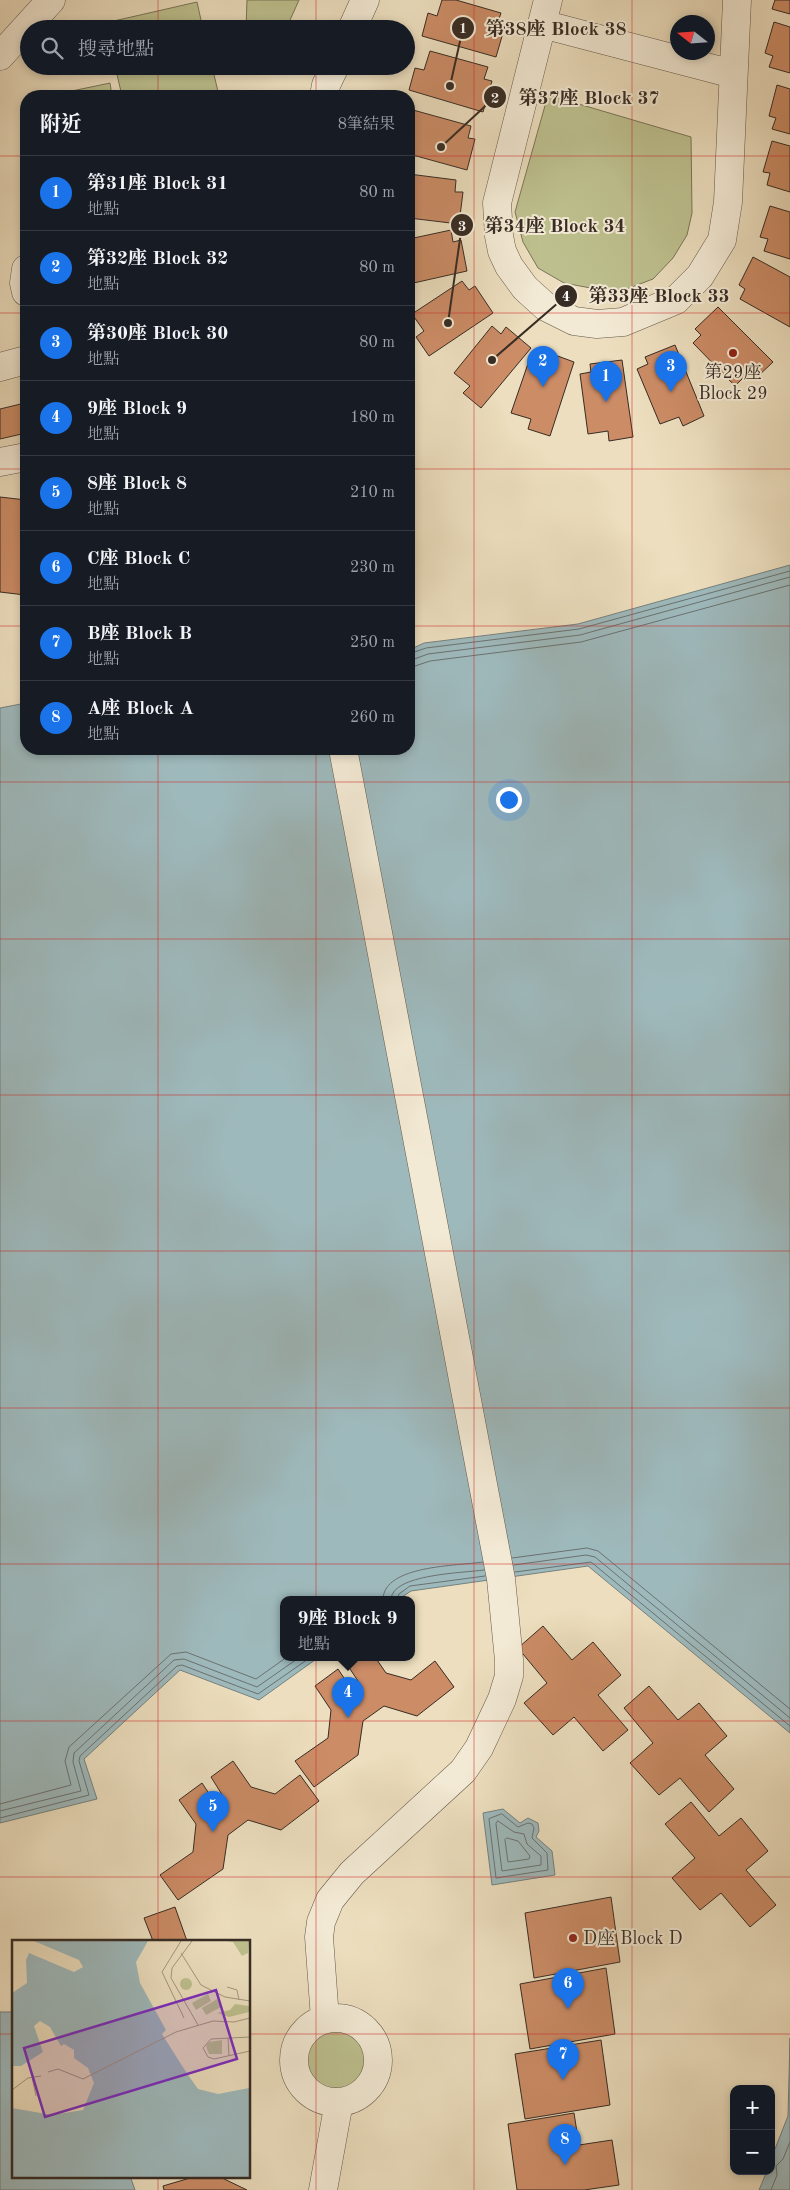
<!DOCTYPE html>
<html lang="zh-TW">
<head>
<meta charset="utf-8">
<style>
  :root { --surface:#171b24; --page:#20242c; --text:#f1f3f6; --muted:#9ea1a6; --line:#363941; --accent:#1a73e8 }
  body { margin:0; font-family:"Old Standard TT","Noto Serif TC",serif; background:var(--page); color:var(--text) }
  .controls { position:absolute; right:15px; bottom:15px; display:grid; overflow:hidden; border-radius:10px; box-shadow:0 2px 8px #0003 }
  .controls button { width:45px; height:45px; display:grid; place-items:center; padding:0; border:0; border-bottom:1px solid var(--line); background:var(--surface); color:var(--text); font:25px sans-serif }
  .compass { position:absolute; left:670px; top:15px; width:45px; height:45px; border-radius:50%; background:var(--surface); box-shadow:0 2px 8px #0003; rotate:287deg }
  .you { position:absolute; left:508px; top:799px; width:18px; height:18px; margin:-12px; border:4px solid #fff; border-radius:50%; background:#1a73e8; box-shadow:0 0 0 8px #1a73e833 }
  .badge { display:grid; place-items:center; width:32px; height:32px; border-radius:50%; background:var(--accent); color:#fff; font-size:16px; font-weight:700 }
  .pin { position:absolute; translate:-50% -41px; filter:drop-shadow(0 1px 2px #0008) }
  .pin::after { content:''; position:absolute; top:26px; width:18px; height:15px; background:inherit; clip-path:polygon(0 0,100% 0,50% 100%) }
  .popup { position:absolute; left:280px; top:1596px; width:135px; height:65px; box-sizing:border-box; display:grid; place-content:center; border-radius:10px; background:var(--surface); filter:drop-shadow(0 1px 4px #0005); font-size:16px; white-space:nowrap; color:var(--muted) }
  .popup b { font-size:19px; color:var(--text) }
  .popup::after { content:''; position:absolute; left:50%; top:100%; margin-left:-10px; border:10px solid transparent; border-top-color:var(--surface) }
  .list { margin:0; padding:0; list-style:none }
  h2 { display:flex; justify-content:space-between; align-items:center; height:65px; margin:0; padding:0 20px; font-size:21px }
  h2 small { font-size:16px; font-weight:400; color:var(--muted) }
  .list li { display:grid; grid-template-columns:32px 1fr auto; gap:15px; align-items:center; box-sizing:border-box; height:75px; padding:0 20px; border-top:1px solid var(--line) }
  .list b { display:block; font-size:19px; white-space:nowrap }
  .list p { margin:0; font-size:16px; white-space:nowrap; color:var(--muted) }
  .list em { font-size:16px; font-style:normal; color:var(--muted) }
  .icon { flex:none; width:28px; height:28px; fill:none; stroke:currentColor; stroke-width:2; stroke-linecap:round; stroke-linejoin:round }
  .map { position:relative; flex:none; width:790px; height:2190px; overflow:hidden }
  .search { position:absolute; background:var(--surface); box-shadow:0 2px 8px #0003; left:20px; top:20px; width:395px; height:55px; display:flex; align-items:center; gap:12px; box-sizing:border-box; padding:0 18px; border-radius:28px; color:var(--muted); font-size:19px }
  .panel { position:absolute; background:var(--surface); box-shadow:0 2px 8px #0003; left:20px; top:90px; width:395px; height:665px; border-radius:20px }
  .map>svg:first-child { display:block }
</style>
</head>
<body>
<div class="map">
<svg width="790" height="2190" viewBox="0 0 790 2190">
  <rect width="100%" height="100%" fill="#ecdebe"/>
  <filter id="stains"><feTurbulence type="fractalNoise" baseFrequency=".004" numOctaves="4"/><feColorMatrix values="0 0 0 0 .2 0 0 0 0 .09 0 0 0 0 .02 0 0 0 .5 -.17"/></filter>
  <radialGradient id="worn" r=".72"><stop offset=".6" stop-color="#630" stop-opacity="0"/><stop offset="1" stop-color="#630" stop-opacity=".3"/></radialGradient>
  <path fill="#bdc08e" stroke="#7a7659" d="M247,0H299L286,29H246Z
    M197,2L203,29H106L105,23Z
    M115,66H212L219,96H122Z
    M110,83L112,96H48Z
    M548,95L691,137L692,213L687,235L673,258L653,279L624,290L596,289L564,283L538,268L523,242L515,212Z
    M303 2061a34 34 0 1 1 68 0a34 34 0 1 1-68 0Z"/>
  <path fill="#9eb9bc" stroke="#75817f" d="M790,565V1733L588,1566L411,1591L399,1599H284V1657H319L259,1700L180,1670L84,1759L97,1799L0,1823V708L26,703V749H409V650L424,643L578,624Z
    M503,1809L520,1823L528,1818L538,1823L539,1831L536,1837L552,1851L555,1875L492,1885L483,1813Z
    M0,2012H14V2176H130L135,2190H0Z
    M790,2038V2190H759L767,2171H771V2159L788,2116Z"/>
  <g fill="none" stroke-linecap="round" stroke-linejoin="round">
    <path stroke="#6a7270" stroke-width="1" d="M409,654L426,648L579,629L790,571
      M409,661L428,654L580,635L790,577
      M409,668L430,661L581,642L790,585
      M512,1558L587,1548L598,1551L790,1709
      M514,1565L586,1555L595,1557L790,1718
      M515,1572L591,1562L790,1726
      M383,1599C384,1565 457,1566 483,1562
      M391,1599C392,1574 463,1573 484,1570
      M397,1599L399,1594L410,1586L485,1576
      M0,1804L71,1785L65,1761L69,1747L171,1654L186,1652L256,1679L287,1657
      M0,1811L81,1791L73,1762L74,1753L174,1660L184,1659L257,1687L300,1657
      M502,1814L518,1827L528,1823L532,1824L534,1828L532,1838L547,1853L548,1870L496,1878L489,1819Z
      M0,1818L89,1795L79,1761L80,1756L177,1666L182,1665L258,1694L311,1657
      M498,1821L514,1832L524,1834L527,1844L541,1856V1865L502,1871L496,1824Z
      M507,1838L518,1841L530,1856L529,1859L508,1862L505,1840Z
      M771,2190L777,2175L776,2166L783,2159L790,2142"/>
  </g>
  <path fill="#cb8c66" stroke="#372c24" d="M442,0H456L501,13L497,25L505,26L496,57L422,36L428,13L437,16Z
    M775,0H790V14L772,9Z
    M774,22L790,27V73L769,67L773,56L765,53Z
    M430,51L488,67L484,79L492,81L483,112L409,90L415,68L424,70Z
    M777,85L790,89V134L772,129L776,118L769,116Z
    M413,110L471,126L468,138L475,139L467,170L409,154V127Z
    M772,141L790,146V192L767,185L770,173L763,172Z
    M409,174L456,180L455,192H463L459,224L409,218Z
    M770,206L790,212V259L764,251L768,239L760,237Z
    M451,230L453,242L461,240L467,271L409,284V239Z
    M753,257L790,277V327L740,299L745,289L739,285Z
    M462,281L469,290L475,286L493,313L429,356L416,337L424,331L412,314Z
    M718,307L773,362L756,378L749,372L735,386L693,343L701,335L695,329Z
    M492,326L501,334L506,327L531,348L481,408L463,393L470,386L454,373Z
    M675,345L704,416L683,426L679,417L660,424L637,369L648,364L645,357Z
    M544,351L574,362L550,436L528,429L531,419L511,413L531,355L542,359Z
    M622,360L633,437L609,441L608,431L588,434L580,374L591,372L590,364Z
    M25,403L26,433L0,439V409Z
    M0,497L26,500L25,595L0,592Z
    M543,1626L572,1660L593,1642L621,1675L598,1695L628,1730L603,1751L574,1717L553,1735L524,1703L547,1683L518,1648Z
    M355,1657H375L386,1673L411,1680L435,1661L454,1687L417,1716L384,1706L363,1721L358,1755L314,1787L295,1761L328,1738L331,1710L315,1686L338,1669L354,1693L362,1687L346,1663Z
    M649,1686L678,1720L699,1703L727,1736L705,1755L734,1789L709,1812L680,1778L659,1795L630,1763L653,1743L624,1708Z
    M233,1761L251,1787L275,1794L300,1775L319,1801L281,1830L248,1820L228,1835L223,1869L178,1900L160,1875L193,1852L196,1824L179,1800L202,1783L218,1807L226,1801L211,1777Z
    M691,1802L719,1836L741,1818L768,1851L746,1870L776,1905L750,1927L721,1893L700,1910L672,1878L695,1858L665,1824Z
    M611,1897L620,1962L534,1978L525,1913Z
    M175,1907L187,1941H153L144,1918Z
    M606,1968L615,2034L530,2049L520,1984Z
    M601,2040L610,2105L525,2119L515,2054Z
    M574,2113L579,2145L612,2140L619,2185L584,2190H517L508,2124Z
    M189,2176H218L247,2190H164L163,2186L190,2178Z"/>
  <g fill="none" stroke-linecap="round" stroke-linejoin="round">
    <g stroke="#64584a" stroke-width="29">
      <path id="minor" d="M548,0L497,203L499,236L502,251L509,266L525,288L546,307L574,321L597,324L623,322L676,300L700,276L722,240L728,202L737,0
        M542,24L733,74
        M352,29L365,0
        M0,56L51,0
        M324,96L326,85L335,66
        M26,269L24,283L26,292
        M0,367L26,360
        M0,462L26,457
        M294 2060a42 42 0 1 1 84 0a42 42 0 1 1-84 0Z
        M325,2019L319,1937L321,1922L330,1900L352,1873L463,1771L479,1748L502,1699L509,1676V1660L501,1579L343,749
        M323,2190L339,2102"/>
    </g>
    <use href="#minor" stroke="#f3ead5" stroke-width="28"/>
  </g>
  <path fill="none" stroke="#d62828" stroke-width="1" stroke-opacity="0.55" d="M158,0V29M316,0V29M474,0V2190M632,0V2190M158,66V96M316,66V96M0,156H26M409,156H790M0,313H26M409,313H790M0,469H26M409,469H790M0,626H26M409,626H790M158,749V1941M316,749V2190M0,782H790M0,939H790M0,1095H790M0,1251H790M0,1408H790M0,1564H790M0,1721H790M0,1877H790M0,2034H14M249,2034H790M158,2176V2190"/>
  <g fill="#8f2418" stroke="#f3ead5" stroke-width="2">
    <circle cx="733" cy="353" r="5"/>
    <circle cx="573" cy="1938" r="5"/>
  </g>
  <g text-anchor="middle" stroke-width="4" stroke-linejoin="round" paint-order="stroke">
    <g font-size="18" fill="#372c24" stroke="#f3ead5">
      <text x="733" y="378">第29座<tspan x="733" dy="21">Block 29</tspan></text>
      <text x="583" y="1944" text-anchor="start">D座 Block D</text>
    </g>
  </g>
  <g transform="translate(12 1940)">
    <rect width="238" height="238" fill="#ecdebe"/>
    <path d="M215,1H237L236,13L230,16L221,2ZM168 44a6 6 0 1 1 12 0a6 6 0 1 1-12 0ZM196,54L199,61L184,70L180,63ZM205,59L209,67L194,75L190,68ZM223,64L237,66V72L217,77L205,73L218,70ZM210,100V114H197L194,106L197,102Z" fill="#bdc08e"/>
    <path d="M22,1H136L124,22L128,43L154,90L150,94L174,132L186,149L206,154L237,148V237H0V168L40,175L71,170L82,143L76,128L62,118V110L52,104L49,106L38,87L28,81L22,86L31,112L9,126H0V53L15,43L14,20L17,13L62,32L71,27L67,20Z" fill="#9eb9bc"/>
    <path fill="none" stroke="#a49780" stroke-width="1" d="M169,1L150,32L172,78M180,1L160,28L159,38L186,85M169,13L189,45L213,57L238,61M215,47L225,50L227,60M238,97L199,99L191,108L196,117L202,119L238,111M216,98L217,116M36,132L46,129L71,139L164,92L201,81L222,82L238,78M20,137L24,156M0,150L16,138L29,136"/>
    <path fill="#7b2cbf" fill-opacity="0.15" stroke="#7b2cbf" stroke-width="2.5" d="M204,50L225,119L33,177L12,108Z"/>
    <rect width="238" height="238" fill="none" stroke="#372c24" stroke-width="2.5"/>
  </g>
  <path fill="none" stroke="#372c24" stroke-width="2" d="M450 86L463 28M441 147L495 97M448 323L462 225M492 360L566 296"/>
  <g fill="#372c24" stroke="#f3ead5" stroke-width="2">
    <circle cx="450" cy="86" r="5"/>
    <circle cx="441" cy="147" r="5"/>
    <circle cx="448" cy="323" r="5"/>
    <circle cx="492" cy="360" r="5"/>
    <circle cx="463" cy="28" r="12"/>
    <circle cx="495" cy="97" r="12"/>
    <circle cx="462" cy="225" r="12"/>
    <circle cx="566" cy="296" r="12"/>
  </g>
  <g font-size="15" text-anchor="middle" font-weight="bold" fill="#fff">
    <text x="463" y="33">1</text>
    <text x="495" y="103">2</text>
    <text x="462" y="231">3</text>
    <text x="566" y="301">4</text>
  </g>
  <g font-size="19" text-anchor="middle" font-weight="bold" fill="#372c24" stroke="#f3ead5" stroke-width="4" stroke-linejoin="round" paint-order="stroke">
    <text x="556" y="35">第38座 Block 38</text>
    <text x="589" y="104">第37座 Block 37</text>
    <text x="555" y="232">第34座 Block 34</text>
    <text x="659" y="302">第33座 Block 33</text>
  </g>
  <rect width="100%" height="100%" filter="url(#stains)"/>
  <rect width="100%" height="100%" fill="url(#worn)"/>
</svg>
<div class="controls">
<button>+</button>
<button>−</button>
</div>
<svg class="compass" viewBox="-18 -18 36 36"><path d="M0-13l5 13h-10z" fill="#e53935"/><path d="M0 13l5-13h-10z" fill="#9ea1a6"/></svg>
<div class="you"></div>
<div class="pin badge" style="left:606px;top:402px">1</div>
<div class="pin badge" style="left:543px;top:387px">2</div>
<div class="pin badge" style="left:671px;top:392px">3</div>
<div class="pin badge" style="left:348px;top:1718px">4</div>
<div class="popup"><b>9座 Block 9</b>地點</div>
<div class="pin badge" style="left:213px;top:1832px">5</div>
<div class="pin badge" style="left:568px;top:2009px">6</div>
<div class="pin badge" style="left:563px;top:2080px">7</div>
<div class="pin badge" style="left:565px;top:2165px">8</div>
<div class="search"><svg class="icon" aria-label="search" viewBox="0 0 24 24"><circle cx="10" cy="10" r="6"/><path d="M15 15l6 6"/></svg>搜尋地點</div>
<section class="panel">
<h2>附近<small>8筆結果</small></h2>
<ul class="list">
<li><span class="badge">1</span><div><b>第31座 Block 31</b><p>地點</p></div><em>80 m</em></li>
<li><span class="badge">2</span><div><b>第32座 Block 32</b><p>地點</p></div><em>80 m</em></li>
<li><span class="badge">3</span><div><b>第30座 Block 30</b><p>地點</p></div><em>80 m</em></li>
<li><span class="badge">4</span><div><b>9座 Block 9</b><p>地點</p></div><em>180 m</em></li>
<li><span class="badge">5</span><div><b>8座 Block 8</b><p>地點</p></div><em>210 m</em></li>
<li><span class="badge">6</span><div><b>C座 Block C</b><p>地點</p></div><em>230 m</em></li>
<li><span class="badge">7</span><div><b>B座 Block B</b><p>地點</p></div><em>250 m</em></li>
<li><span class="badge">8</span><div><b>A座 Block A</b><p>地點</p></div><em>260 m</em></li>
</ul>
</section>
</div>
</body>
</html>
